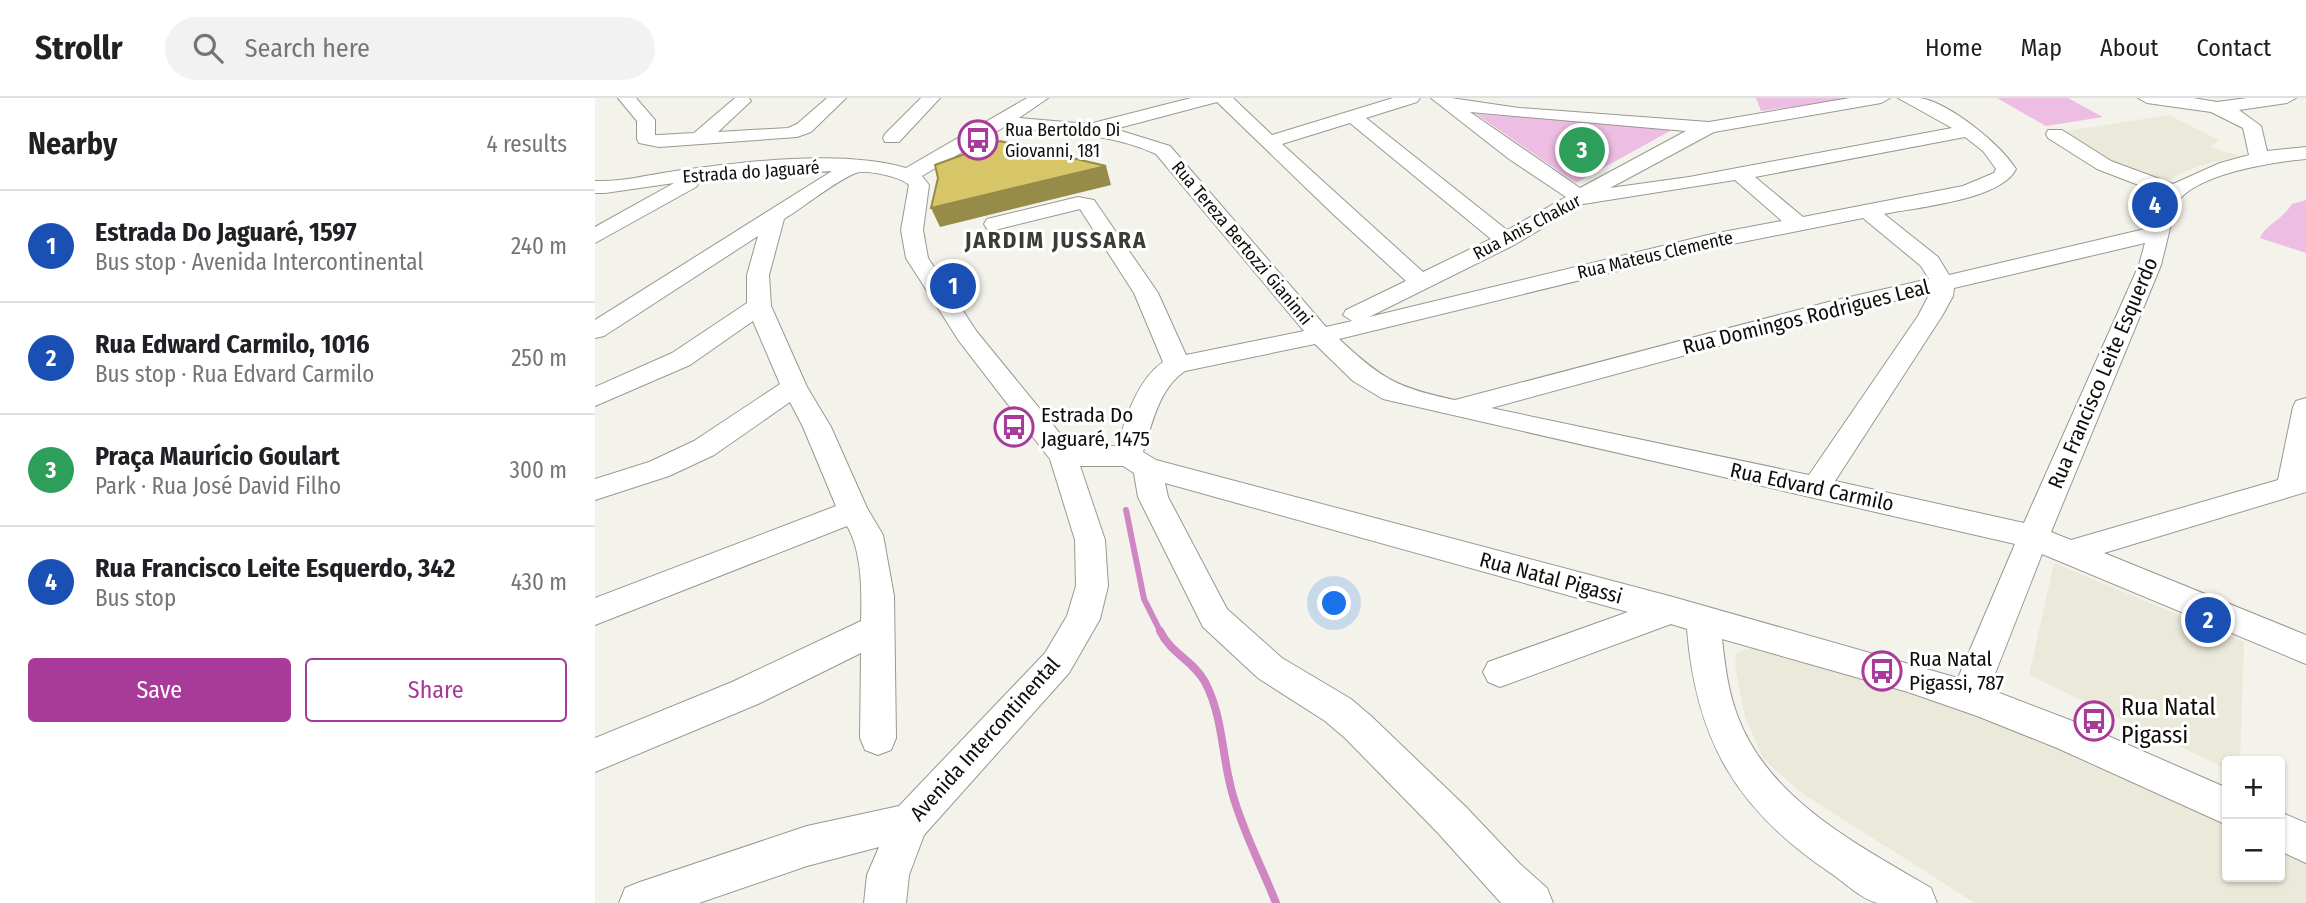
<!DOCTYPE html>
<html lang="en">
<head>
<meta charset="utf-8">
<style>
  :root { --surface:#fff; --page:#f2f2f2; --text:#202124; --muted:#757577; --line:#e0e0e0; --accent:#a83b9a }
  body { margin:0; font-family:"Fira Sans Condensed",sans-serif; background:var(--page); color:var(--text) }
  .controls { position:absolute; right:21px; bottom:21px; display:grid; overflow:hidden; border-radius:7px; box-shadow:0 2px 5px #0004 }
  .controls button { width:63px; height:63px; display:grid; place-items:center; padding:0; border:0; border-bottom:2px solid var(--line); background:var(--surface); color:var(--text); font:35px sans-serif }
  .you { position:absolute; left:740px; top:506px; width:24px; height:24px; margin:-18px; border:5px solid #fff; border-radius:50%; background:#1a73e8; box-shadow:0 0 0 10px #1a73e833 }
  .badge { display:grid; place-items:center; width:46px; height:46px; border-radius:50%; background:var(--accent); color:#fff; font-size:23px; font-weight:700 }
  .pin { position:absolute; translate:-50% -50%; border:4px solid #fff; box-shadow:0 2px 7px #0006 }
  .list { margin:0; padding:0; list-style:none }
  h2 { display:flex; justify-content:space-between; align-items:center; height:91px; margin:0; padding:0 28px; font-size:30px }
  h2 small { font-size:23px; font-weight:400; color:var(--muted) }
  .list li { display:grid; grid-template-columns:46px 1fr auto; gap:21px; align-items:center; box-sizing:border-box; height:112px; padding:0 28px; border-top:2px solid var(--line) }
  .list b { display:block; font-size:26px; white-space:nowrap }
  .list p { margin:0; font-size:23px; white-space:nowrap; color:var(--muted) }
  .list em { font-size:23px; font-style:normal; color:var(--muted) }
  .actions { display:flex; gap:14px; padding:21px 28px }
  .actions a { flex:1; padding:16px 0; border:2px solid var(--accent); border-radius:7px; text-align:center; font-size:24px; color:var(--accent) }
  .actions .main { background:var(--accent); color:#fff }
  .icon { flex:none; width:38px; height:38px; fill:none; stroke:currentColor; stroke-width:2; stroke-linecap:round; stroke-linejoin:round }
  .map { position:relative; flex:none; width:1711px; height:805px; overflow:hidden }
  header { display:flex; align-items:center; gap:42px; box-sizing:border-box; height:98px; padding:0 35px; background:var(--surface); border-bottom:2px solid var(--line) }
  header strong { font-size:33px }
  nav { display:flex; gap:38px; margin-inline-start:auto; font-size:24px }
  .search { width:490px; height:63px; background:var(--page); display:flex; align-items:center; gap:18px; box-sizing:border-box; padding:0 24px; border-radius:38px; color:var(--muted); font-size:26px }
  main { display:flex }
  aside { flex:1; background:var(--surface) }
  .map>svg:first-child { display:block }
</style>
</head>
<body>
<header>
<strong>Strollr</strong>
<div class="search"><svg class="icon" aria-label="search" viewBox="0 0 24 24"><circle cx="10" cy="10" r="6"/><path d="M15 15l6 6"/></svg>Search here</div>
<nav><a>Home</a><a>Map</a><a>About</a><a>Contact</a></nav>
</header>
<main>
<aside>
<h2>Nearby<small>4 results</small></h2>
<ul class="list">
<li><span class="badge" style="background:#1a4fb4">1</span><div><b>Estrada Do Jaguaré, 1597</b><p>Bus stop · Avenida Intercontinental</p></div><em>240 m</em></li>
<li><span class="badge" style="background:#1a4fb4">2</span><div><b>Rua Edward Carmilo, 1016</b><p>Bus stop · Rua Edvard Carmilo</p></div><em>250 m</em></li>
<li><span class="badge" style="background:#2e9e5b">3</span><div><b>Praça Maurício Goulart</b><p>Park · Rua José David Filho</p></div><em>300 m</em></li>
<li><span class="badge" style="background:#1a4fb4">4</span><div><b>Rua Francisco Leite Esquerdo, 342</b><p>Bus stop</p></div><em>430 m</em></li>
</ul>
<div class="actions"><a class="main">Save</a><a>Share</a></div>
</aside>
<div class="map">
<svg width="1711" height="805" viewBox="0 0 1711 805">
  <rect width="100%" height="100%" fill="#f4f3eb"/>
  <path fill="#ebe9d9" d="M1574,17L1624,42L1616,49L1645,58L1603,68L1585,76L1566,88L1452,36Z
    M1459,465L1649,544L1645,663H1632V671L1434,577Z
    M1155,550L1414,622L1632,725V779H1685V750L1711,763V805H1380L1208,696L1169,662L1150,619L1140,568L1141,555Z"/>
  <path fill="#eebde4" d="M1161,0H1263L1166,13Z
    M1402,0H1473L1508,19L1451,28Z
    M881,16L1068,29L1075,33L981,85Z
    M1711,102V155L1665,140C1671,126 1687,122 1697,106Z"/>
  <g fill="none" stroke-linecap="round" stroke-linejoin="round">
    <path stroke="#cf86c2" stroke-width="6" d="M531,412L549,501L566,535"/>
    <path stroke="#cf86c2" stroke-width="8" d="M565,533C577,557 597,561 610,584C628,618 627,659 637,694C647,732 667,769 681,805"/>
    <g stroke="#999891" stroke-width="2">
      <path id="minor" d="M23,0H41L60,22V37H64L99,35L140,0H154L156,3L123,34L193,30L202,26L232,0H251L216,34L202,39L64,49L44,45L42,41V23Z
        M326,0H345L304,44H290L288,40L290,36Z
        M432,0H453L424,20L494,26L596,0H638L677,37L798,0H825L822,4L771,20L912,132L971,99L914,61L836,0H856L924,10L1114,24L1255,0H1295L1286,5L1119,34L1015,90L1094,79L1357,30L1303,0C1310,0 1318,0 1325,0C1355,5 1405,46 1421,71C1406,102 1322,109 1289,116L1343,159L1354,177L1554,130L1561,106L1567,96L1502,71L1453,40L1451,36L1453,32H1467L1516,63L1578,86L1625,65L1654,57L1648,30L1616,14L1552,5L1543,0H1598L1622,4L1652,0H1701L1692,5L1644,12L1666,28L1672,53L1711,49V61C1678,64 1599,76 1581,106L1566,167L1456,434L1476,442L1683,382L1698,309L1701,303L1711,300V394L1509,455L1711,537V566L1447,456L1394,591L1488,627L1632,690V727L1462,650L1382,618L1313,594L1127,541C1130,567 1133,594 1143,619C1174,702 1265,748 1336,790L1342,805C1324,805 1301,805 1283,805C1267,802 1248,783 1234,774C1141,711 1101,642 1092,531L1076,526L905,589L893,584L888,574L893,564L1033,514L570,385L573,399L632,511L687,560L756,601L776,618L871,709L925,766L952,790L958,805H906L843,735L750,640L730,623L663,580L608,529L543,399L539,375L528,368H485L510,442L513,488L505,521L474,575L329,737L314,777L311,805H269L272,777L284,749L212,768L104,805H24L30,790L45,784L212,728L304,708L450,555L472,518L481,488L480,442L455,361L364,243L311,160L306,132L314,87C307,79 271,71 261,75C240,83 209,109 189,121L174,177L176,208L212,289L236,329L272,410L288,437L299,498L301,640L296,652L283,657L270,652L265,640L266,555L163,606L0,674V640L137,584L266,523C267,494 267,453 252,428L0,527V500L241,408L208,329L195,304L119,357L74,378L0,402V381L54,364L99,343L185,286L158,223L95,267L0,308V289L77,255L152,205V177L163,138L9,238L0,240V222L237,73L102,82L104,85L101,89L0,145V129L79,85L10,95H0V83C27,84 53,77 80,73C146,64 247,51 311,70ZM622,4L738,116L811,183L751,212L748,217L757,223L731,229L575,48L520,31ZM875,14L1091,33L985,90ZM755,25L896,141L828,174L687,46ZM409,29C461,35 513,34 561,56L709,233L591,257L563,195L499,102L483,99L392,121L389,126L392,131L400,132L485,111L539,195L568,264C542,282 531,320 522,348L476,349L382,234L333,160L328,132L334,87L327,78ZM1370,39L1388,53L1401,71L1399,75L1368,88L1208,119L1160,79ZM1140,82L1187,123L1117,136L774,219L919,147L988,106ZM1268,120L1326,168L1334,181L1237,203L860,302C802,290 787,281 744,241L1117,150ZM1550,145L1544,167L1429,425L1240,383L1347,218L1358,198L1359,190ZM1335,195L1323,218L1214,377L896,310L1249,214ZM720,246L758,283L788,301L1420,446L1363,580L1078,499L561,362L548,354C557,326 564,290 590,273Z
        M1685,714L1711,725V765L1685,753Z"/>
    </g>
    <use href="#minor" fill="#fff" fill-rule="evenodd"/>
  </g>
  <path fill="#968b48" d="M511,68L516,87L345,129L336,110Z"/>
  <path fill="#d7c667" stroke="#968b48" stroke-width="2" d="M405,43L511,68L336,110L343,80L340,67Z"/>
  <defs>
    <g id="bus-ring" transform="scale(2.0125)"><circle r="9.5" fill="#fff" stroke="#a83b9a" stroke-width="1.5"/><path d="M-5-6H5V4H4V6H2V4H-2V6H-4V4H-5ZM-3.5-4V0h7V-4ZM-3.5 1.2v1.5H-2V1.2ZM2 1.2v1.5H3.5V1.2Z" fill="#a83b9a"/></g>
  </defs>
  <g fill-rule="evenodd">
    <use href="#bus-ring" x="383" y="42"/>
    <use href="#bus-ring" x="419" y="329"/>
    <use href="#bus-ring" x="1287" y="573"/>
    <use href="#bus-ring" x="1499" y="623"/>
  </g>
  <g text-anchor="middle" stroke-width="6" stroke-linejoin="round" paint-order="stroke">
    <g font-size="18" fill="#0f0e0c" stroke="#fff" text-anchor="start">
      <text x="410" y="38">Rua Bertoldo Di<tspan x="410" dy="21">Giovanni, 181</tspan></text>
    </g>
    <g font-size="18" fill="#0f0e0c" stroke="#fff">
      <text transform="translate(156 74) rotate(-4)" y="6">Estrada do Jaguaré</text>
      <text transform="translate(932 129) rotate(-28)" y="6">Rua Anis Chakur</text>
      <text transform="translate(647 145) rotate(50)" y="6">Rua Tereza Bertozzi Gianinni</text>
      <text transform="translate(1060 157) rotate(-13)" y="6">Rua Mateus Clemente</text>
    </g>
    <g font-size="21" fill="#0f0e0c" stroke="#fff">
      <text transform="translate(1211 219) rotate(-14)" y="7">Rua Domingos Rodrigues Leal</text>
      <text transform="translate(1508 275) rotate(-67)" y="7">Rua Francisco Leite Esquerdo</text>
      <text transform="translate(1217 389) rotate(12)" y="7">Rua Edvard Carmilo</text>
      <text transform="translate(956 480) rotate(15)" y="7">Rua Natal Pigassi</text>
      <text transform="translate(390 641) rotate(-48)" y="7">Avenida Intercontinental</text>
    </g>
    <g font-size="21" fill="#0f0e0c" stroke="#fff" text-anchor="start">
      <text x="446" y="324">Estrada Do<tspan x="446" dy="24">Jaguaré, 1475</tspan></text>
      <text x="1314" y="568">Rua Natal<tspan x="1314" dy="24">Pigassi, 787</tspan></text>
    </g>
    <g font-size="23" font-weight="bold" letter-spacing="2" fill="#3c3b35" stroke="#fff">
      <text x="461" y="150">JARDIM JUSSARA</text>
    </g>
    <g font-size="24" fill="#0f0e0c" stroke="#fff" text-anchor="start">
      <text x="1526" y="617">Rua Natal<tspan x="1526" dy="28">Pigassi</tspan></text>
    </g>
  </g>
</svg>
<div class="controls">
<button>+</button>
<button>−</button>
</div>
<div class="you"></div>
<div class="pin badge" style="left:358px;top:188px;background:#1a4fb4">1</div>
<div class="pin badge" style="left:1613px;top:522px;background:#1a4fb4">2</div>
<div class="pin badge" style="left:987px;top:52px;background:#2e9e5b">3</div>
<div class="pin badge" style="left:1560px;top:107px;background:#1a4fb4">4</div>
</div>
</main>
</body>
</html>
